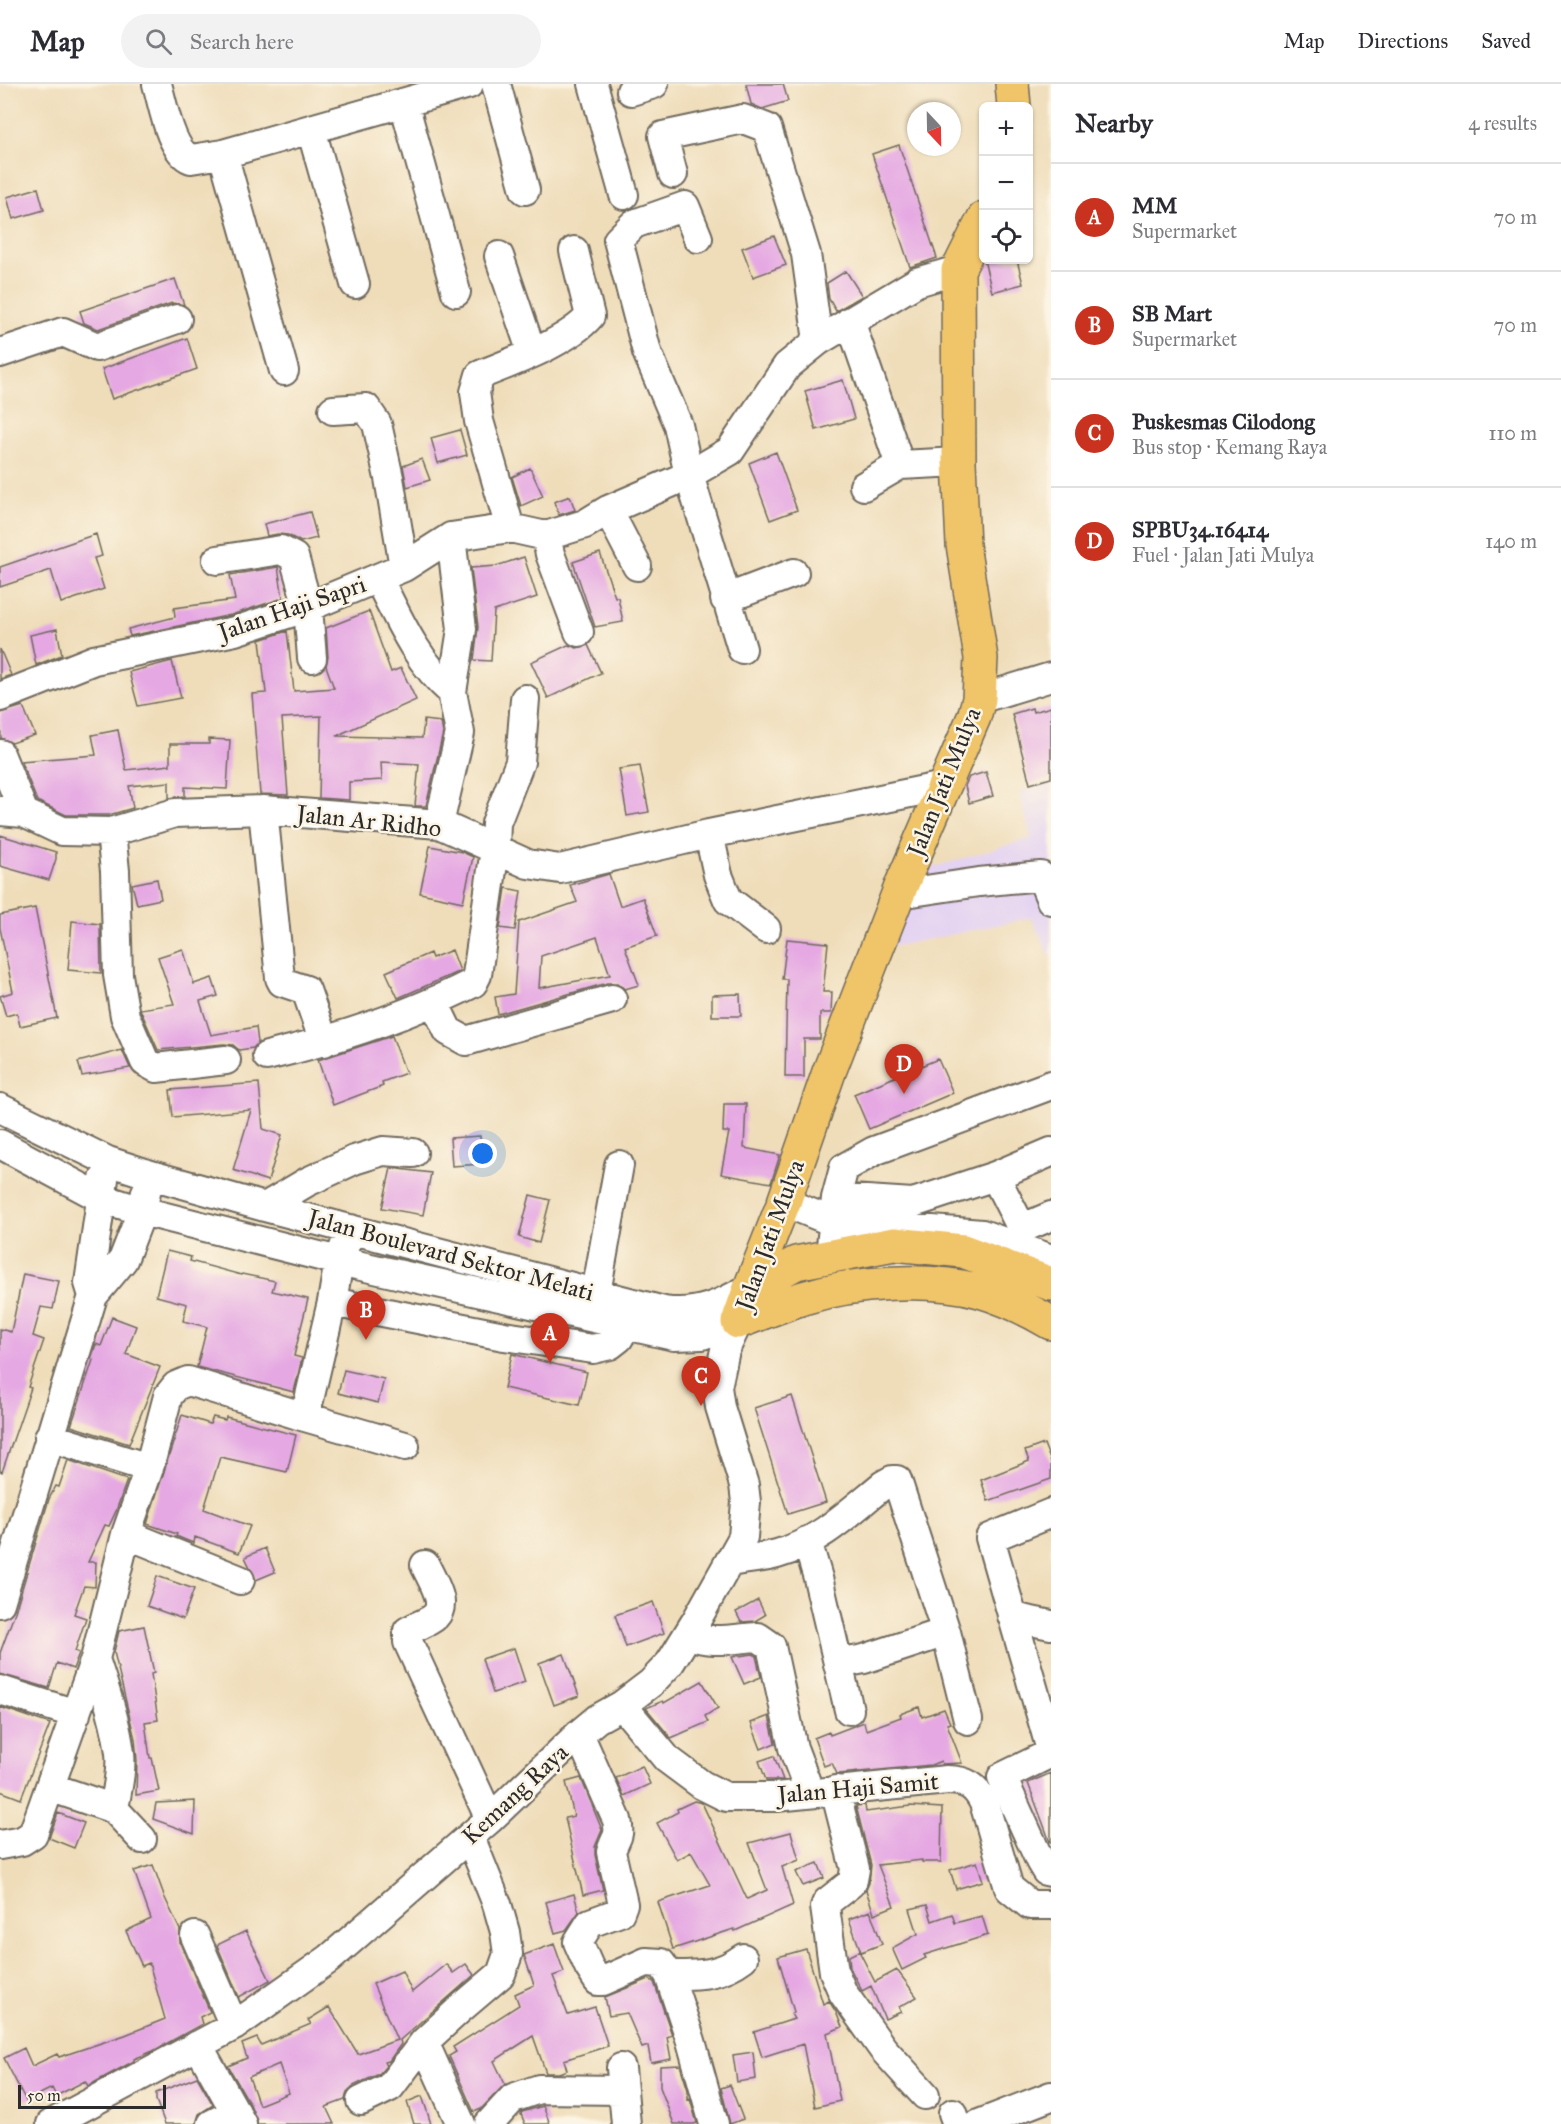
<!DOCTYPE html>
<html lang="en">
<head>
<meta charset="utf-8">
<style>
  :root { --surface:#fff; --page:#f2f2f3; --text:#2b2b33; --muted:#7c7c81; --line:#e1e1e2; --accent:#c8321e }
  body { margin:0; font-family:"IM FELL Great Primer",serif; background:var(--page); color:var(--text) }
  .controls { position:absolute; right:18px; top:18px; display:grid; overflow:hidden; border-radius:9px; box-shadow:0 2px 4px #0004 }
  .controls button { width:54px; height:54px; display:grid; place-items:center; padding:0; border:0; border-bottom:2px solid var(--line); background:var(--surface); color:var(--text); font:30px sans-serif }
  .compass { position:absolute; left:907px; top:18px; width:54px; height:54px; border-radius:50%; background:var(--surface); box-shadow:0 2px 4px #0004; rotate:158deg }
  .scale { position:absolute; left:18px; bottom:15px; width:148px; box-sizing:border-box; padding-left:6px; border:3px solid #2b2b2b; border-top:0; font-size:16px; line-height:21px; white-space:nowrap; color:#2b2b2b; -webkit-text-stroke:4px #fcf5e5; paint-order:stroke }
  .you { position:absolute; left:483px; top:1070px; width:21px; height:21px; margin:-15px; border:4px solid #fff; border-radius:50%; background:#1a73e8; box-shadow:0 0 0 9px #1a73e833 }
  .badge { display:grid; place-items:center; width:39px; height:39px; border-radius:50%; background:var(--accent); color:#fff; font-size:20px; font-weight:700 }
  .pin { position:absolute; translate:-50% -50px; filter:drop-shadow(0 2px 3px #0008) }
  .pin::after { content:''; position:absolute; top:32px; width:21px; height:18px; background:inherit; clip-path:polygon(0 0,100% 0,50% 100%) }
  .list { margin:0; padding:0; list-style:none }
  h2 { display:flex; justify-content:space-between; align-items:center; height:78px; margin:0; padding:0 24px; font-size:26px }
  h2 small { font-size:20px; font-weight:400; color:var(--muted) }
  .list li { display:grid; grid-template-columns:39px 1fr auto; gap:18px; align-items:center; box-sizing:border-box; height:108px; padding:0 24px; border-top:2px solid var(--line) }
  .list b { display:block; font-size:22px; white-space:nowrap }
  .list p { margin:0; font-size:20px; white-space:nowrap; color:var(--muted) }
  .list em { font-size:20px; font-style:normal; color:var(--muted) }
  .icon { flex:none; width:33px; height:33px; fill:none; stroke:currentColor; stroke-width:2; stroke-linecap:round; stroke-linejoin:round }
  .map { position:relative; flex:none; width:1051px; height:2040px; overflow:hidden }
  header { display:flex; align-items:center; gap:36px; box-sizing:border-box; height:84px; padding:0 30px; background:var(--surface); border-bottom:2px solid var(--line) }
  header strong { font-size:28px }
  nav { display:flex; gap:33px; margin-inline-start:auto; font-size:21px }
  .search { width:420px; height:54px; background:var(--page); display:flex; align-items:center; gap:15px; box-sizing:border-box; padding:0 21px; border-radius:33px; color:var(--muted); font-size:22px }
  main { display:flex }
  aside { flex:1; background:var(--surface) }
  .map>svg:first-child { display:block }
</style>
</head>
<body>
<header>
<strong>Map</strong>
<div class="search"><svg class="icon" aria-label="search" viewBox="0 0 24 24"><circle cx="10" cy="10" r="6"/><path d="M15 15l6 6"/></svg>Search here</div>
<nav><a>Map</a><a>Directions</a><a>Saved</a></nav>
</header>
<main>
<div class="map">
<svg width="1051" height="2040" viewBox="0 0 1051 2040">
  <rect width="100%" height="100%" fill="#fcf5e5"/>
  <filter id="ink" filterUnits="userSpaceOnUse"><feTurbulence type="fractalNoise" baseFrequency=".0167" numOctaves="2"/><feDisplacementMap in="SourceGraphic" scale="12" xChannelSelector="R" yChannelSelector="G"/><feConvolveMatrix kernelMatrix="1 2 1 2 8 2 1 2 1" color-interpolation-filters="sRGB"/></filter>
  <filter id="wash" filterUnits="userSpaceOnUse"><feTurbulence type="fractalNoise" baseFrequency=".008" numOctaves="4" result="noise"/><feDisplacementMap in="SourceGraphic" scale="24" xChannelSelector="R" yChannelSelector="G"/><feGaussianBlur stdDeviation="1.35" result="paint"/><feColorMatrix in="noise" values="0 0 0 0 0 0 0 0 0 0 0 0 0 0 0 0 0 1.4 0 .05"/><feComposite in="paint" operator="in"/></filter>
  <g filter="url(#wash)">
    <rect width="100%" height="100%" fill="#efddba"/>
    <path fill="#e4d3f2" d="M1051,700V874L1031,834L887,864L928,785L1031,754L1020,708Z"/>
    <g id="blocks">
      <path fill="#e5a8e3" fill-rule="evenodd" d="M746,0H783L788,17L762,25L751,20Z
        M899,61L937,174L910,183L872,70Z
        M38,104L44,126L13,135L7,113Z
        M774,152L786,181L753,193L742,164Z
        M984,176H1017L1023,200L992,208Z
        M846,187L862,212L836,227L829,215L827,199Z
        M175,195L184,221L172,219L98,245L84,239L80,227Z
        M187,254L197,285L112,315L102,285Z
        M843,296L854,335L816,346L805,307Z
        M460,346L467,371L438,379L431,354Z
        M776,368L797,426L770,436L749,379Z
        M422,375L430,396L407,403L403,382Z
        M530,384L543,412L521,422L512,393Z
        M570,412L575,426L559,431L554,418Z
        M310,428L317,454L301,458L288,451L278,450L267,452L264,440Z
        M96,450L102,472L94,474L104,505L61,519L51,486L0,503V483Z
        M600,469L615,513H618L623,538L595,543L573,478Z
        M524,473L537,513L494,527L491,577L474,576L478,543L471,484L496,482Z
        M278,483L283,514L231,531L130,552L128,545L175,533L174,524L235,516L230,491Z
        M369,527L391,588L401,584L416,616L336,652L422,654L424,636L441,638L443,649L426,722H415L419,680L381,678L382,696L349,698V716L319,714L321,632L282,634L288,711L260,710L252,610L266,609L260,556L287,547L294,607L334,604L326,582L328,573L326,544Z
        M57,545L62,571L36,581L30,551Z
        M568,561L577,564L588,561L601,589L548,614L531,578Z
        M0,565L11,591L0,595Z
        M172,577L181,614L138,622L129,588Z
        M23,622L35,651L12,659L1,654L0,629Z
        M1051,623V694L1030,700L1012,630L1032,624L1033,628Z
        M118,646L126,686L170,681V660H209V655L230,656L227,705L185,703V712L169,714V698L129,702L133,724L109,731H66L37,717L21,677L96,671L92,651Z
        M640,682L649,728L627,732L619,685Z
        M986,688L993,712L969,719L965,702L969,693Z
        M0,751L56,768V775L49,796L0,782Z
        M430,762L462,768L473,773L463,818L420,809Z
        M609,790L620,822L643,814L657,852L625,863L639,901L625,905L617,899H607L498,930L495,913L514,910L519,838L577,818L570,801ZM597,853L610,891L539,904L541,872Z
        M157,795L161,815L137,820L132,800Z
        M506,804L521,807L515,846L500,844Z
        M35,824L57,934L20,942L17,929L6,932L0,912L13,908L0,844V831Z
        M72,837L100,840L101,889L68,886Z
        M787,855L828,859L823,908H832L831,929H820V955H804V993H785L787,895H782Z
        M183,865L194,900L212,894L218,912L200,917L211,951L256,943L258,959L253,964L239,966L233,961L224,960L158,966L140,925L174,920L158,873Z
        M452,866L460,887L398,914L386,888L430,869L432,874Z
        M740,910L741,932H712V911Z
        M392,952L406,989L382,998L383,1002L333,1021L318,976Z
        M122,966L130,984L82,992L78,978Z
        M938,975L953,1009L869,1045L854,1010Z
        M259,999L263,1045L282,1051L268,1097L233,1086L251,1026L173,1033L170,1006Z
        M724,1020H746L744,1064L780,1071L771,1099L721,1090L729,1048H723Z
        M480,1052L482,1080L452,1082L450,1054Z
        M391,1084L431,1089L423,1131L382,1124Z
        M530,1111L550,1116L539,1159L519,1153Z
        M167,1167L191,1173L190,1177L241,1191L242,1190L275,1197L272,1207L308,1215L294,1272L302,1274L294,1308L197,1283L207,1243L183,1237L187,1220L156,1212Z
        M23,1190L59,1197L53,1225L41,1223L33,1252L44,1256L28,1303L31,1304L2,1388L0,1387V1245L11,1248Z
        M112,1233L136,1242L126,1270L160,1283L129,1360L71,1342L93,1276L91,1275L96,1260L101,1262Z
        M512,1270L587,1288L579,1321L504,1304Z
        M344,1286L384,1295L378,1319L338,1309Z
        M792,1312L826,1418L788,1430L754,1324Z
        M182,1331L210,1340L213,1333L225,1336L226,1333L296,1351L287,1388L220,1373L204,1425L250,1442L239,1469L195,1453L194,1459L188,1457L176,1452L177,1450L147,1440Z
        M1044,1360L1051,1378V1395L988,1417L981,1396L1029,1377L1025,1367Z
        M68,1376L127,1396L116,1427L109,1442L105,1441L88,1478H96L95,1503L84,1502L74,1530L86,1534L75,1567L79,1569L73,1585L57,1579L49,1604L0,1590V1569L15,1528L49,1415L56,1402L59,1403Z
        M265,1464L275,1488L256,1496L245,1473Z
        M157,1492L194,1505L183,1535L147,1522Z
        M758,1516L765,1531L755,1537L741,1538L736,1528Z
        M653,1518L664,1549L626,1563L615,1531Z
        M144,1542L154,1589L151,1590L158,1636L145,1638L150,1674H152L159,1707L136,1711L137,1676L135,1655L114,1568L119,1547Z
        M514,1564L525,1598L493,1609L482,1575Z
        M564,1570L579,1612L554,1621L539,1579Z
        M753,1570L756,1572L761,1593L744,1600L732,1573Z
        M702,1597L718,1624L705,1632L708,1638L671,1654L646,1624L663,1617L664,1619Z
        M0,1623L50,1640L21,1715L0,1707Z
        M919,1623L922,1633L944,1625L950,1639L947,1640L962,1679L942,1680L941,1677L931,1681L839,1690H837L832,1679L824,1682L814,1654L829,1648L830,1651L864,1638L866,1646L901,1633L900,1630Z
        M769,1632L775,1659L761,1665L751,1639Z
        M774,1672L783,1696H766L759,1677Z
        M642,1682L650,1700L624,1712L616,1694Z
        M1051,1689V1758H1050L1028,1699Z
        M581,1694L602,1746L595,1763V1771L603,1806L583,1811L565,1734L574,1732L566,1698Z
        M195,1717L194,1750L153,1735L156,1719Z
        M694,1717L702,1719L747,1815L767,1806L749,1759L791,1748L799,1776L782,1783L793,1821L735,1847L734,1845L673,1865L658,1818L710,1801L691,1768L677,1776L657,1739L678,1728L677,1725Z
        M865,1721L866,1728L910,1722L942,1724L941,1778H922V1776L878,1781L894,1822L874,1830L866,1806L869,1799L871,1781L856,1722Z
        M58,1729L84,1739L74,1764L49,1754Z
        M977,1778L983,1797L956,1805L950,1786Z
        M818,1779L824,1794L803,1802L796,1788Z
        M153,1781L165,1814L180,1846V1859L210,1928L200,1933L202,1940L153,1967L134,1975V1977L88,2002L85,1997L56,2012L52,2004L26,2017L4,1974L24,1964L32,1982L57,1970L59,1973L125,1951L165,1935L149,1879L142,1882L126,1847L151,1835L134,1787Z
        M574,1810L579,1828L566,1846L555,1849L546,1818Z
        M927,1821L932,1837L952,1830L955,1839L982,1832L988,1851L924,1871L926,1874L902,1886L892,1864L918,1850L910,1825Z
        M870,1827L882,1860L861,1868L849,1835Z
        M246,1847L270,1896L239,1913L217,1861Z
        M554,1860L564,1888L553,1892L568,1931L595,1923L608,1962L564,1976L567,1986L559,1989H546L533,1952L494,1977L505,2000L481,2025L474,2028L449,1972L456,1968L453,1963L519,1921L515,1910L534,1901L524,1871Z
        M806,1865L823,1920L829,1917L836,1928L842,1943L827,1949L840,2017L815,2023L803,1960L762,1973L754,1948L794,1935L791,1930L794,1928L778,1873Z
        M859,1867L875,1898L897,1886L917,1913L899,1923L901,1928L885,1935L871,1902L862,1907L850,1884L849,1872Z
        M446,1880L453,1889L466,1880L474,1891L400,1956L401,1960L389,1977L384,1978L386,1982L379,1990L353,2002L347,2008L345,2016L326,2023L334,2040H258L250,2020L228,1982L247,1974L242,1960L257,1954L261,1961L311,1940L308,1936L329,1923L358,1970L397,1956L373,1900L402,1887L412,1908ZM279,1980L289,2009L259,2021L249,1993Z
        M649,1895L654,1898L672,1951L667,1953L671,1975L651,1979L648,1962L642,1964L627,1929L609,1932L605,1913Z
        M753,1968L756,1995L737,1998L733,1971Z
        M680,1981L688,2006V2016L690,2015L697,2039L694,2040H674L660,2003V1982Z
        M197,1993L213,2021L199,2030L196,2040H165L156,2016V2009Z
        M730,2001L743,2035L730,2040L721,2004Z
        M422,2012L426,2024L431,2040H414L407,2018Z
        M543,2022L550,2040H525L521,2030L522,2028Z"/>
    </g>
  </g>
  <g filter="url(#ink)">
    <use href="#blocks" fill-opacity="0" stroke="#70695d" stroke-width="1.5"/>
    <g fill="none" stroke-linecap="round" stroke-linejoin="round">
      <g stroke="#70695d" stroke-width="32">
        <path id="minor" d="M157,0C163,20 170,67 191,75L223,70L469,0
          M496,0L525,106
          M593,0L624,111
          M631,7L654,0
          M404,19L456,208
          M311,45L355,200
          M223,70L284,287
          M673,90L663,52L743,35L767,44L806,170L818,257
          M698,154L685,122L634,140L618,156L647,268L678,341L689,391L742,565
          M499,172L532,269
          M850,237L900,381L959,378
          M0,269L63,248L97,263L177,235
          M333,326L366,324L377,340L389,394L404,483
          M864,402L900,381
          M608,426L637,482
          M510,444L479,337L475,308L480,291C512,278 568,258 590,232L574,167
          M546,452L550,470L579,548
          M217,476L281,466L294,473L308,523L312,574
          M378,494C398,534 417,578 452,608
          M725,515L794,489
          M0,613L94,576L235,547L308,523L404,483L451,453L510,444L546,452L585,440L608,426L689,391L730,367L787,282L818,257L917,198L958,186
          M979,615L1051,593
          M0,670L24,729
          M263,726L280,894L282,898L306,906L324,958
          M0,727L24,729L62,747L111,748L175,729L263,726L439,740L528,780L560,785L709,750L944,702
          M439,740L460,649L452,608L462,545L451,453
          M111,748L115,787L118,891L125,932L145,978L156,984L226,976
          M709,750L718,791L728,816L766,845
          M899,810L979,798L1041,792L1051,816
          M434,918L448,947L466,957L612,915
          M267,972C338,955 408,932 473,899L477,891L495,765L496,739L520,678L525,615
          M0,1024L108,1077L151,1091L265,1123L664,1227C697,1232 722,1220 750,1204
          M0,1060L101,1114L142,1127L339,1177L674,1252L702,1251L738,1238
          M995,1092L1018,1137L1030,1141L1051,1132
          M836,1114L913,1119L995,1092L1051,1068
          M784,1118L833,1138L982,1150L1051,1175
          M265,1123L307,1098L354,1076L383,1067L413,1069
          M830,1172L836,1114L844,1084L874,1067L1051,1001
          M596,1209L619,1081
          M93,1212L89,1199L104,1095
          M332,1218L504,1252L593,1265L610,1261L619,1254L625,1241
          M305,1333L405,1362
          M49,1353L149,1384
          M1051,1429L990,1454L1051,1666
          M126,1450L240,1496
          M807,1457L818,1494L849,1626
          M731,1478C746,1475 762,1474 777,1470C818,1459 851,1427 883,1401L892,1396H897L946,1548L968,1636
          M425,1481C432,1497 452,1524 430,1536C423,1540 415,1543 408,1547V1558L490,1735
          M0,1519L93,1212L123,1176L142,1127L146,1108
          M1012,1532L1026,1536L1051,1541
          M689,1550C709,1561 735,1554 758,1553L771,1562L793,1664L810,1709
          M95,1575C105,1606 116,1637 120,1669C122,1688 117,1706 114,1725
          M838,1580L864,1575L946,1548
          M0,1606L76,1630
          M622,1621L667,1675L702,1701L726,1713H776L947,1696C966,1696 976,1702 984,1719L1009,1804L1030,1821H1051
          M579,1650L617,1736C621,1754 615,1753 611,1768L623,1820L620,1828L590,1839L578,1858L589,1883L598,1897H603L646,1878L661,1879L669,1891L691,1957L714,2040
          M1051,1669L1002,1693L1040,1777L1046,1787L1051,1788
          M50,1703L114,1725L142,1755
          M835,1706L855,1785L853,1796L850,1800L827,1818L825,1823L834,1888L843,1909L883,1965L925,2011
          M0,1761L22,1757L33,1750L95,1575L126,1450L149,1384L168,1312L176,1302L188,1297L305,1333L332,1218L339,1177L351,1145
          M195,1852L234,1942
          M669,1891C698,1891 719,1892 743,1874
          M424,1958L461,2040
          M198,1961L242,2040
          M621,1984L626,2040
          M361,2017L390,2003L424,1958L461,1924L501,1890L508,1870L505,1848L497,1820L470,1753
          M953,2029L957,2040
          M51,2040L234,1942L329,1875L490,1735L579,1650L597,1635L622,1621L651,1599L670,1579L696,1537L743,1453L746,1418L744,1401L720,1323L717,1303L725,1266L738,1238
          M212,2040L236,2028
          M489,2040L513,2014L539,2005L622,2006
          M979,2040L1051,2012"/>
      </g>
      <g stroke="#70695d" stroke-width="36">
        <path id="major" d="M1012,0L1014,22
          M750,1204L796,1179L894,1160L963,1167L1051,1200
          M738,1238L750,1204L784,1118L829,988L902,800L974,633L979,615L981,574L963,461L959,378L958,186L984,134
          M738,1238C760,1230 781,1221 803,1214C854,1198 928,1193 980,1207C1004,1214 1029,1226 1051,1239"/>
      </g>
      <use href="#minor" stroke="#fff" stroke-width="28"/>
      <use href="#major" stroke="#f0c469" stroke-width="33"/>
    </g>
  </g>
  <g text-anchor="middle" stroke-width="5" stroke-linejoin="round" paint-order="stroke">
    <g font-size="24" fill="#2b2b2b" stroke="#fcf5e5">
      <text transform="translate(292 524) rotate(-19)" y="8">Jalan Haji Sapri</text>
      <text transform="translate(944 698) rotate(-68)" y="8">Jalan Jati Mulya</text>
      <text transform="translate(369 737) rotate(6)" y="8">Jalan Ar Ridho</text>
      <text transform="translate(770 1151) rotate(-70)" y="8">Jalan Jati Mulya</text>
      <text transform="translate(451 1171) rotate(15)" y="8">Jalan Boulevard Sektor Melati</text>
      <text transform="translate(858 1704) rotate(-5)" y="8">Jalan Haji Samit</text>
      <text transform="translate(515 1710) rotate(-43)" y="8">Kemang Raya</text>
    </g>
  </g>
</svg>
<div class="controls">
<button>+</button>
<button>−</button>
<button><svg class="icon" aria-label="locate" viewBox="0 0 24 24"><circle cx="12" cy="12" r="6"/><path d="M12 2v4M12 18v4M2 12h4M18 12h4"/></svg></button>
</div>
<svg class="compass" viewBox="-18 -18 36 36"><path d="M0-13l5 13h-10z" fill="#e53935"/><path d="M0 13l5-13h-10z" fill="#7c7c81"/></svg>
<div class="scale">50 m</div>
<div class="you"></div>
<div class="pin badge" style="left:550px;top:1279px">A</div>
<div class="pin badge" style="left:366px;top:1256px">B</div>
<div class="pin badge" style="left:701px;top:1322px">C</div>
<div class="pin badge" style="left:904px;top:1010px">D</div>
</div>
<aside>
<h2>Nearby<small>4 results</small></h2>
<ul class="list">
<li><span class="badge">A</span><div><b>MM</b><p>Supermarket</p></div><em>70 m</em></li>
<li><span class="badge">B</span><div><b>SB Mart</b><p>Supermarket</p></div><em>70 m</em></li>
<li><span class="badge">C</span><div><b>Puskesmas Cilodong</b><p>Bus stop · Kemang Raya</p></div><em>110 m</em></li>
<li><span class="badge">D</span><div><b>SPBU34.16414</b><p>Fuel · Jalan Jati Mulya</p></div><em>140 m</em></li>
</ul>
</aside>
</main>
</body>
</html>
